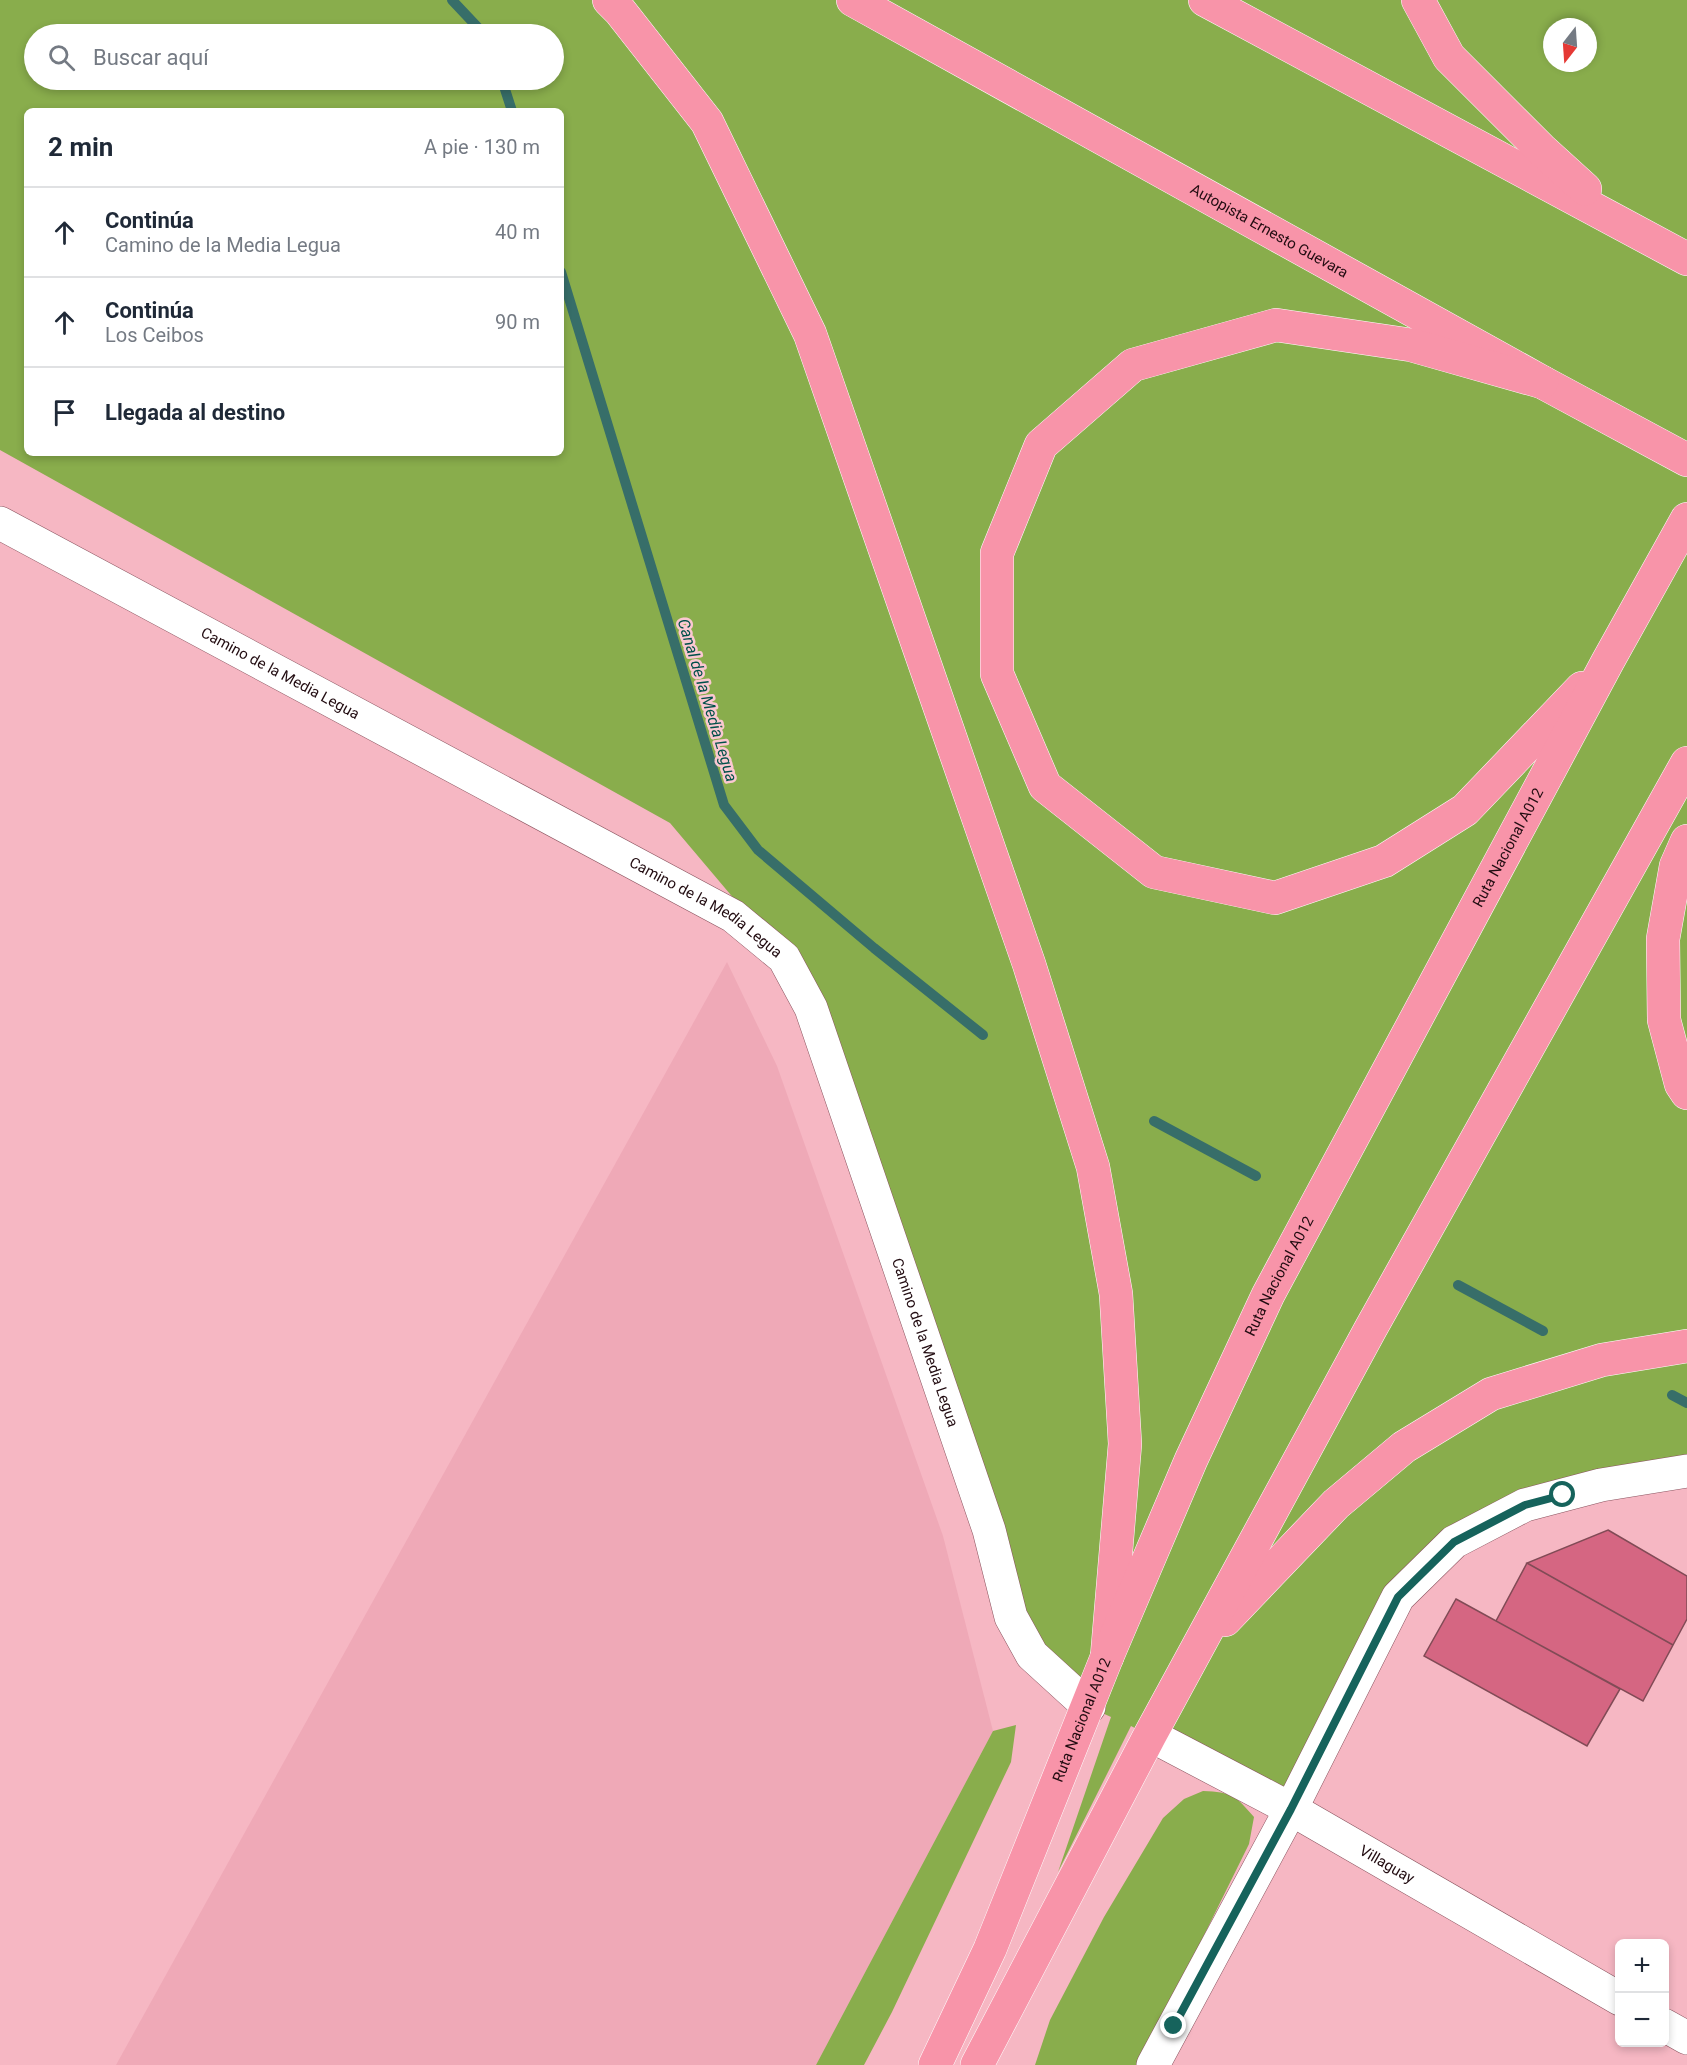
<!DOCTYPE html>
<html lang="es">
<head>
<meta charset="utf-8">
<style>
  :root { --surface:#fff; --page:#f2f2f3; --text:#1f2937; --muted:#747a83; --line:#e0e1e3 }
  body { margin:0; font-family:Roboto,sans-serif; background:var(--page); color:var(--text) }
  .controls { position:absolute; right:18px; bottom:18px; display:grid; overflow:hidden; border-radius:9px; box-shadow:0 3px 9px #0003 }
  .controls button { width:54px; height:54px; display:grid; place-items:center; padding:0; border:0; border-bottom:2px solid var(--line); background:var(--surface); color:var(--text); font:30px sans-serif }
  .compass { position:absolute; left:1543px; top:18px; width:54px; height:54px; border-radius:50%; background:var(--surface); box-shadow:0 3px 9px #0003; rotate:197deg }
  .stop { position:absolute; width:18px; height:18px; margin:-14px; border:4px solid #16635c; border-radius:50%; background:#fff }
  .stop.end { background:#16635c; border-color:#fff; box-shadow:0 2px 6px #0008 }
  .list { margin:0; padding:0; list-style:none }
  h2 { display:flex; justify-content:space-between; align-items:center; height:78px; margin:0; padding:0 24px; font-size:26px }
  h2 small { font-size:20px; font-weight:400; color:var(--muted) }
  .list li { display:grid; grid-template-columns:39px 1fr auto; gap:18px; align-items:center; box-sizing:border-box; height:90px; padding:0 24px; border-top:2px solid var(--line) }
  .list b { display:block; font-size:22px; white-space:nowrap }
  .list p { margin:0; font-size:20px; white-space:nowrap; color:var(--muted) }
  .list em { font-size:20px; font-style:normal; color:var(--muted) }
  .icon { flex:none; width:33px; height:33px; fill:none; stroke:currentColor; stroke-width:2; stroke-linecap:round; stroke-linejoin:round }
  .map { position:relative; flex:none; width:1687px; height:2065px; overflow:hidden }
  .search { position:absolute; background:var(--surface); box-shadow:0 3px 9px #0003; left:24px; top:24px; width:540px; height:66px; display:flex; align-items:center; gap:15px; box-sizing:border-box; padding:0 21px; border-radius:33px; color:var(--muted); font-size:22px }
  .panel { position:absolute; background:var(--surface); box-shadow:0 3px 9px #0003; left:24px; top:108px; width:540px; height:348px; border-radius:9px }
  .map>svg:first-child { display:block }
</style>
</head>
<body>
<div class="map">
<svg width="1687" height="2065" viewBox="0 0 1687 2065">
  <rect width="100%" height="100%" fill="#f6b7c3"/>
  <path fill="#efa9b7" d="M727,962L777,1066L943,1536L993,1731L816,2065H116Z"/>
  <path fill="#89ad4c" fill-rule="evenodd" d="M0,0H1687V1471L1525,1505L1398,1597L1291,1809L1131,1726L1058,1872L1111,1717L1089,1707L1032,1655L784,958L670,823L0,450ZM1552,27H1588V63H1552ZM34,34H554V80H34ZM27,111H561V453H27Z
    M1016,1725L1011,1762L892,2012L864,2065H816L993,1731Z
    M1203,1791C1232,1792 1236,1796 1254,1817L1249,1844L1140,2065H1035L1050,2020L1104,1917L1163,1818L1184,1799Z"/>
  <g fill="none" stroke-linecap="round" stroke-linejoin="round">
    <path stroke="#376e69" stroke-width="10" d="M452,0L484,34
      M502,80L512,111
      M561,272L724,805L758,850L874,948L983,1035
      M1154,1121L1256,1176
      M1458,1285L1543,1331
      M1672,1395L1687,1403"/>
  </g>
  <path fill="#d56682" stroke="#814b56" stroke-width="1.5" d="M1608,1530L1687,1576V1619L1673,1645L1527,1563Z
    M1527,1563L1673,1645L1643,1701L1496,1621Z
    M1456,1599L1620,1689L1587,1746L1424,1656Z"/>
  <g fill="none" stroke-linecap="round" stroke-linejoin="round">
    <g stroke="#8a545f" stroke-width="34">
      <g id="street">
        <path id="s1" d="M0,523L733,916L784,958L811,1008L989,1530L1011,1617L1032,1655L1089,1707"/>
        <path id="s2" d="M1150,1735L1291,1809L1620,1999"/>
        <path d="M1664,2025L1687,2038"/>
        <path d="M1153,2065L1291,1809L1398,1597L1454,1542L1525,1505L1601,1485L1687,1471"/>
      </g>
    </g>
    <g stroke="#fff" stroke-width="34">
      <g id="highway">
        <path d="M609,0L620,11L707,122L810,334L1029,964L1093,1167L1116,1294L1125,1444L1107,1657"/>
        <path id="s3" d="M853,0L1542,382L1687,460"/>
        <path d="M1205,0L1687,259"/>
        <path d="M1418,0L1449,57L1541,149L1585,189"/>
        <path d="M1542,382L1411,345L1276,325L1133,365L1041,445L997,553V674L1045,786L1154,872L1275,898L1384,861L1465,810L1582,688"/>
        <path d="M1687,841L1676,866L1663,939L1664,1020L1681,1084L1687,1093"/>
        <path d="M1225,1620L1336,1504L1404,1447L1491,1394L1602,1360L1687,1346"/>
        <path id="s4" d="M935,2065L990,1949L1107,1657L1191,1460L1268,1295L1608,661L1687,519"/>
        <path d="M977,2065L1150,1735L1371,1328L1687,763"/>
      </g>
    </g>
    <use href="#street" stroke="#fff" stroke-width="33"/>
    <use href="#highway" stroke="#f894a9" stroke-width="33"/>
  </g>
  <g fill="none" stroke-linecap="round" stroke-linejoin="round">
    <path stroke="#16635c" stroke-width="8" d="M1174,2026L1291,1809L1398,1597L1454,1542L1525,1505L1563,1495"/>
  </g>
  <g text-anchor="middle" stroke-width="5" stroke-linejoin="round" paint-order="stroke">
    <g font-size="15" fill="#220c11" stroke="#fbc8d1">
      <text dy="5" stroke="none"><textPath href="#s3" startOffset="476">Autopista Ernesto Guevara</textPath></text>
      <text dy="5" stroke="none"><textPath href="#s1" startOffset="318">Camino de la Media Legua</textPath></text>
      <text dy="5" stroke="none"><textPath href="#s4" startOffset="1347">Ruta Nacional A012</textPath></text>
      <text dy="5" stroke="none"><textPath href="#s1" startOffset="804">Camino de la Media Legua</textPath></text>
      <text dy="5" stroke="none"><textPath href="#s4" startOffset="861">Ruta Nacional A012</textPath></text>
      <text dy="5" stroke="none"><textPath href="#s1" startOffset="1308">Camino de la Media Legua</textPath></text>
      <text dy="5" stroke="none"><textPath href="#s4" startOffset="375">Ruta Nacional A012</textPath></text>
      <text dy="5" stroke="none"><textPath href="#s2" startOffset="270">Villaguay</textPath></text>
    </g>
    <g font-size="16" font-style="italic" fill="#00504a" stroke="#fbc8d1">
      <text transform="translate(708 700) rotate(73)" y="6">Canal de la Media Legua</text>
    </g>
  </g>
</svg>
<div class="controls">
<button>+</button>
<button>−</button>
</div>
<svg class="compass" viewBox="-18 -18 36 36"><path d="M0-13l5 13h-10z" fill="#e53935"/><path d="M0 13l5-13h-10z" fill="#747a83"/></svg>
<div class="stop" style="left:1563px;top:1495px"></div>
<div class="stop end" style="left:1174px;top:2026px"></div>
<div class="search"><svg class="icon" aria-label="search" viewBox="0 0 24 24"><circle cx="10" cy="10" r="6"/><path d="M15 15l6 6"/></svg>Buscar aquí</div>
<section class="panel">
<h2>2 min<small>A pie · 130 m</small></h2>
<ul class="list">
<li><svg class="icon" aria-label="ahead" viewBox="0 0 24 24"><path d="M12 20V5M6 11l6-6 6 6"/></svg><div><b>Continúa</b><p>Camino de la Media Legua</p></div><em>40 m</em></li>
<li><svg class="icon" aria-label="ahead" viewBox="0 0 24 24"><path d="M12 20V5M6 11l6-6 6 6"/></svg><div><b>Continúa</b><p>Los Ceibos</p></div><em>90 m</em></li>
<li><svg class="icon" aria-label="arrive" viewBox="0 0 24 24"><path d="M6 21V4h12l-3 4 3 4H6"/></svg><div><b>Llegada al destino</b></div></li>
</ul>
</section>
</div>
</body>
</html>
